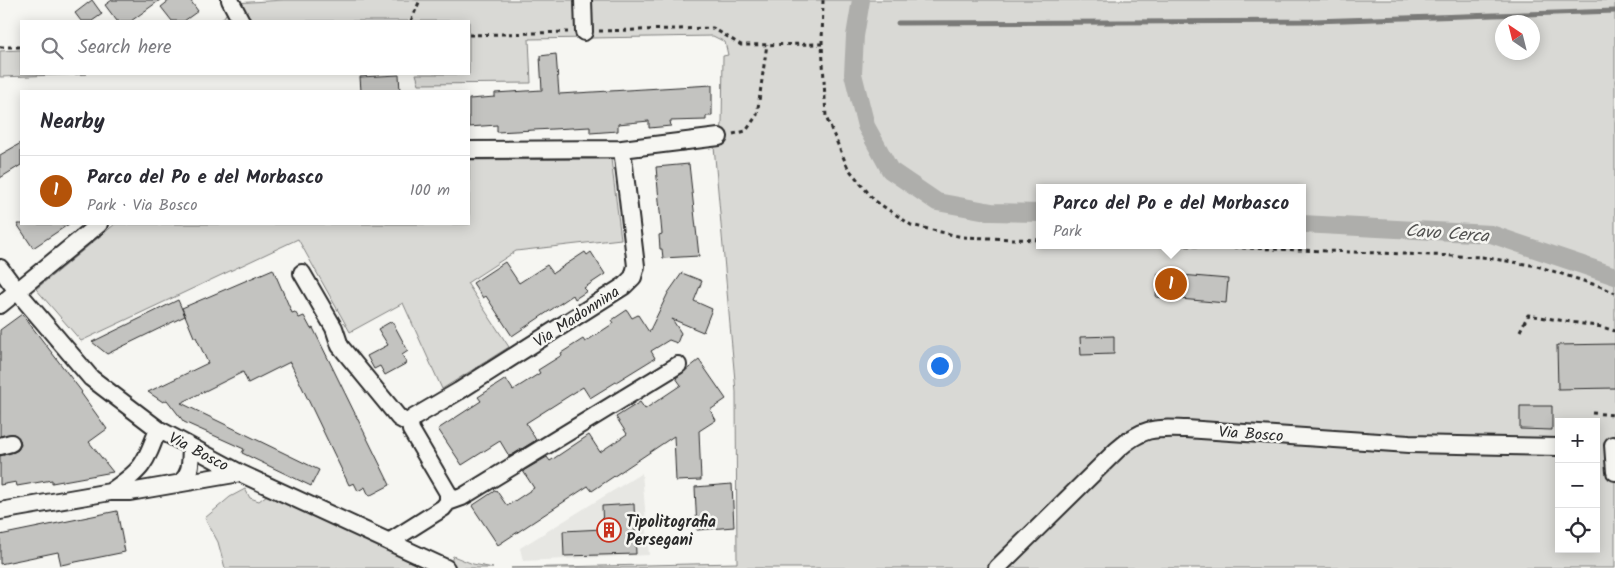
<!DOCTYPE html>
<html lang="en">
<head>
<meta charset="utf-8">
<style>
  :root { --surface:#fff; --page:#f2f2f3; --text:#2b2b33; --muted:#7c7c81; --line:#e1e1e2; --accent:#b45309 }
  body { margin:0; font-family:Kalam,sans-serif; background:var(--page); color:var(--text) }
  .controls { position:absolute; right:15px; bottom:15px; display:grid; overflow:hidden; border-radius:0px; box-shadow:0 2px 12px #0003 }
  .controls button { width:45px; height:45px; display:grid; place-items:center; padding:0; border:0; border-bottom:1px solid var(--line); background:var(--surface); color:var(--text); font:25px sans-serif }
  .compass { position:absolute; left:1495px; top:15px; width:45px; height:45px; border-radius:50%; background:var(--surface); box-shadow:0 2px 12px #0003; rotate:325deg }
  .you { position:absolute; left:939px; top:365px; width:18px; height:18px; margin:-12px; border:4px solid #fff; border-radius:50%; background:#1a73e8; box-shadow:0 0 0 8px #1a73e833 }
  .badge { display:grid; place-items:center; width:32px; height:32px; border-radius:50%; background:var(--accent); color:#fff; font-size:16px; font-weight:700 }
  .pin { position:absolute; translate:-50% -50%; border:2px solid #fff; box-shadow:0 1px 5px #0006 }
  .popup { position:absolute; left:1036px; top:184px; width:270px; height:65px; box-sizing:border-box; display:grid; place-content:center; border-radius:0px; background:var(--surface); filter:drop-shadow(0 1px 4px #0005); font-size:16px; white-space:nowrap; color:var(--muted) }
  .popup b { font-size:19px; color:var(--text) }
  .popup::after { content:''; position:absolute; left:50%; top:100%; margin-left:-10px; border:10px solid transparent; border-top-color:var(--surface) }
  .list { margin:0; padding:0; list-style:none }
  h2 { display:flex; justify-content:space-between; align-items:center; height:65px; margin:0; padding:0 20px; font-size:21px }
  h2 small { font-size:16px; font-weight:400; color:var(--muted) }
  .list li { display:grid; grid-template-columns:32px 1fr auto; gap:15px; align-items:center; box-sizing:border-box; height:70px; padding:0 20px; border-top:1px solid var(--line) }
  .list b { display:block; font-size:19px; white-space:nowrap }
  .list p { margin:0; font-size:16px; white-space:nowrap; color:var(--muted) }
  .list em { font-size:16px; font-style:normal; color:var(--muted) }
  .icon { flex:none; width:28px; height:28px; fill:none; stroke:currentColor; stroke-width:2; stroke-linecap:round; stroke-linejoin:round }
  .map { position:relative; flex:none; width:1615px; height:568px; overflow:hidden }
  .search { position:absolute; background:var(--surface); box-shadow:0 2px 12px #0003; left:20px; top:20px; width:450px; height:55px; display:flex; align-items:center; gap:12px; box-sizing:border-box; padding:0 18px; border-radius:0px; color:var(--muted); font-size:19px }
  .panel { position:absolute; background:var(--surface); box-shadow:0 2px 12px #0003; left:20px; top:90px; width:450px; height:135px; border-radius:0px }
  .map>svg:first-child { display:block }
</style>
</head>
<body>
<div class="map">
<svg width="1615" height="568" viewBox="0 0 1615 568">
  <rect width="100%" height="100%" fill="#f6f6f2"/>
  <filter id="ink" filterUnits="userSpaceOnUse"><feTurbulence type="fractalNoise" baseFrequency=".02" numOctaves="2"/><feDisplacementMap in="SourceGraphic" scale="10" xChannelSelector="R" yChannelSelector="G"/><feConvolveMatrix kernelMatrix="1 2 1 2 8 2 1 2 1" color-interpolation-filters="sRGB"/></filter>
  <g filter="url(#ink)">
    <path fill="#e7e7e3" d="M642,473L649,555L523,561L520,548Z"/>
    <path fill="#d9d9d5" stroke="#828280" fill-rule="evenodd" d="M284,0H1615V568H511L737,563L736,392L714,146L722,125L723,56L728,55L725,42L713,36L529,39L531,83L419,84L416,74H469V21H221L234,3ZM1502,22H1532V52H1502ZM1040,188H1302V245H1040ZM1559,422H1596V549H1559Z
      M21,50V74H87L0,77V51Z
      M611,159L621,239L516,251L467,283L509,347L442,389L403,303L350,332L298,239L81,341L36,289L115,224H469V160Z
      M245,489L250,498L259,501L267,495L430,568H225L218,542L205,518L230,497Z
      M453,556L473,564L493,568H449Z"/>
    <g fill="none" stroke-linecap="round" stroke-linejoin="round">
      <path stroke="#7a7a78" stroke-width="5" d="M898,23L1314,21L1615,11"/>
      <path stroke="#aeaeab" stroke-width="18" d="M861,0L855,36L853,74L866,126L890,170L937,202L992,212L1040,213
        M1302,224L1491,234L1615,276"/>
    </g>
    <path fill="#c3c3c0" stroke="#2b2b2b" d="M92,0L102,14L92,21H81L75,13Z
      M112,0H160L131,21H117L105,5Z
      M170,0H190L198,11L184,21H172L161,7Z
      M556,54L559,94L712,85V116H706V120L670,121L671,126L649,128V121L618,124V131L590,133V127L497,132V125L469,127V99L495,97V93L542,90L540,56Z
      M399,75L400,91H361L360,77Z
      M21,143V165L0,178V155Z
      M689,164L699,256L663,258L662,249H660L659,235L662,234L656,167Z
      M17,224H69L33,248Z
      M585,252L587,255L591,252L605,274L584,288L587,291L575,299L573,295L512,336L486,296L483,298L473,283L505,262L519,283L547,265L553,273Z
      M273,269L292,313L295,312L299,318L304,316L311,329L313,328L390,485L369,496L365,487L358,491L354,483L349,485L290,362L248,383L243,372L181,403L319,470L311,486L242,453L244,449L184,422L167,400L163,402L148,392L208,363L196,337H194L182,308Z
      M682,273L702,281L694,301L712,309L703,332L672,319L681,333L677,343L669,340L651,351L655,358L590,398L583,387L526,423L536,440L512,455L509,456L500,441L462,465L438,429L481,401L478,397L506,379L513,390L540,373L538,370L562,355L561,353L583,339L585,342L614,323L612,320L627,310L632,318L638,315L649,332L668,293Z
      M1158,273L1228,279L1226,303L1156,297Z
      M178,300L185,316L107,354L92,342Z
      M22,314L82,392L81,393L107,429L89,442L113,472L52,483V480L17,486L16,482L0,485V456L14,452L18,450L21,445L20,440L14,434L0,436V330Z
      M392,321L408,351L402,355L407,363L385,375L380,366L374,369L367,356L388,345L378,329Z
      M1114,336V354L1081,355L1080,337Z
      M1615,344V388L1558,389L1557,345Z
      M699,360L726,399L710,410L716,420L699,431L701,480L676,481L674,436L592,491L588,486L498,545L472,506L496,490L507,506L534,488L523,471L547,457L550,461L589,435L600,452L627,434L616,417L640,402L645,409L681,385L676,378Z
      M1520,406H1552V430L1520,429Z
      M732,484L734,527L697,530L695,487Z
      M634,504L636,554L564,556L563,531L603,529L602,506Z
      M117,511L125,552L61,565L58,552L0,564V535Z"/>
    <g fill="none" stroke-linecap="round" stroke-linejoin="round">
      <g stroke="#2b2b2b" stroke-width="20">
        <path id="minor" d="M230,0L241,21
          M583,0L584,32
          M622,149L719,137
          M0,268L17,291L91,378L158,429L240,473L446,568
          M302,273L334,328L340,346L399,418L410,424L411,430L448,493V502
          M0,305L99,224
          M410,424L413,418L459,391L624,286L633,277L636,266L622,149L469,150
          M1613,445L1615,472
          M0,446L11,443
          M181,483C192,471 190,463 191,447
          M110,492C142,470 145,465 158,429
          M0,511L110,492H130L240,473
          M389,542L443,508L448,502L462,497L678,365
          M997,568L1117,450C1143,427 1154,428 1186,429L1409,444L1559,447"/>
      </g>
      <path stroke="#2b2b2b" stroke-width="3" stroke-dasharray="4 4" stroke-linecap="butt" d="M823,0L822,44L826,117L848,168L874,200L911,225L962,237L1040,240
        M411,21L420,0
        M599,31L713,28L741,45L822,44
        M469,35L568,32
        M0,47H21
        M733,134L746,131L757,115L767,44
        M1170,245L1482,257L1537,266L1602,287L1615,293
        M1520,331L1528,315L1602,327L1615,331
        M1592,413L1615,415"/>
      <use href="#minor" stroke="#f6f6f2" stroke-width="16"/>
    </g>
  </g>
  <defs>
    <g id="building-ring" transform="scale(1.25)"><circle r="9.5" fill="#f6f6f2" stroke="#c8321e" stroke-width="1.5"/><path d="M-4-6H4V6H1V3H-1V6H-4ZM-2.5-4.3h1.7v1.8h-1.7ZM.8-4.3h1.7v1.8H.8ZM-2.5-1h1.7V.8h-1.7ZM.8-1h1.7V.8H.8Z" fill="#c8321e"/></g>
  </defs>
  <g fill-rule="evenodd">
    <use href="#building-ring" x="609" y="530"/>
  </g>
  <g text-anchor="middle" stroke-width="5" stroke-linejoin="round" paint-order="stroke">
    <g font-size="16" fill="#2b2b2b" stroke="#f6f6f2">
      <text transform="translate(576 316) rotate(-33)" y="6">Via Madonnina</text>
      <text transform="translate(1251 433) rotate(4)" y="6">Via Bosco</text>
      <text transform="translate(199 451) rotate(28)" y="6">Via Bosco</text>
    </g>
    <g font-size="16" font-weight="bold" fill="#2b2b2b" stroke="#f6f6f2" text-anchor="start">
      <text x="626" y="527">Tipolitografia<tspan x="626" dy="18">Persegani</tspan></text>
    </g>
    <g font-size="18" font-style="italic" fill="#525251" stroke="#f6f6f2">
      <text transform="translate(1447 233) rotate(4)" y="6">Cavo Cerca</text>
    </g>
  </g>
</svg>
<div class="controls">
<button>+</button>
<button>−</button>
<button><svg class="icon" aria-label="locate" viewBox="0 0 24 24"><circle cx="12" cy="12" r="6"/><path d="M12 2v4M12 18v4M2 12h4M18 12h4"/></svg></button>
</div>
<svg class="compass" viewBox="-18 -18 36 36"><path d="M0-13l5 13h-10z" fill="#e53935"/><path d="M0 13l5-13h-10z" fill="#7c7c81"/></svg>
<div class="you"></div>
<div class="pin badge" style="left:1171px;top:284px">1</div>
<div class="popup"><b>Parco del Po e del Morbasco</b>Park</div>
<div class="search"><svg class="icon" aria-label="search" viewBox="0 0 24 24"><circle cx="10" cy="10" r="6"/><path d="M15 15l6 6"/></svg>Search here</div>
<section class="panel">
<h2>Nearby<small></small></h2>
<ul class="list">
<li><span class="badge">1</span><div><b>Parco del Po e del Morbasco</b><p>Park · Via Bosco</p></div><em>100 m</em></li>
</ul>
</section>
</div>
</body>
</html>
